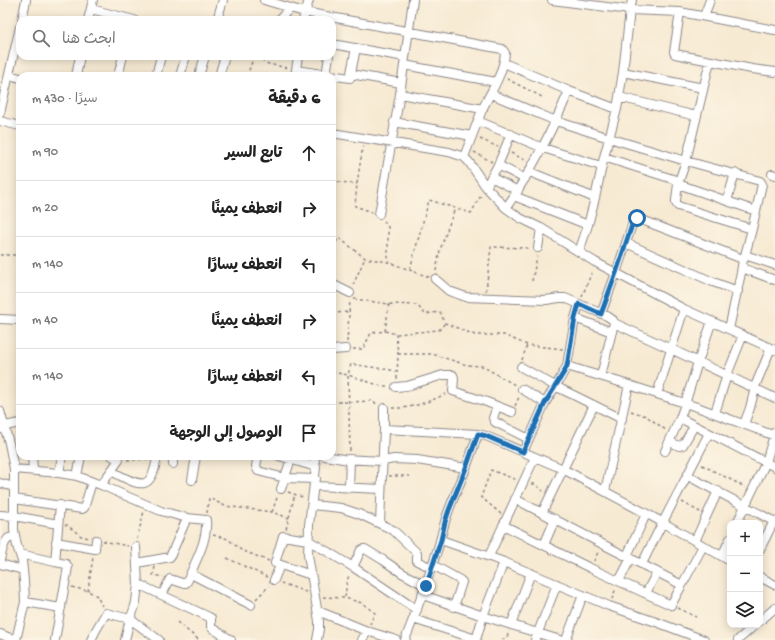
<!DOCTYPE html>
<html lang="ar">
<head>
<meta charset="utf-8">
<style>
  :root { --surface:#fff; --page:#f6f6f6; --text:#222; --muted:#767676; --line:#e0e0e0 }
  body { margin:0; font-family:"Gochi Hand","Playpen Sans Arabic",sans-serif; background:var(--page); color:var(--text); direction:rtl }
  .controls { position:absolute; right:12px; bottom:12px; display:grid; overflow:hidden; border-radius:8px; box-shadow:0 2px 10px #0003 }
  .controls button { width:36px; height:36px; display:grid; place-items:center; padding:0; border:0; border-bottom:1px solid var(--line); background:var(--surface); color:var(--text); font:20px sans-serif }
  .stop { position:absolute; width:12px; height:12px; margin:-9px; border:3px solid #1f6fb2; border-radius:50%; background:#fff }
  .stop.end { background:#1f6fb2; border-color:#fff; box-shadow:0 1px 4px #0008 }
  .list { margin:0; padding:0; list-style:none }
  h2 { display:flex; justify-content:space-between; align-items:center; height:52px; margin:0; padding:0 16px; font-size:17px }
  h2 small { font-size:13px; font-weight:400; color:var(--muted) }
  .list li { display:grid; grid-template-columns:26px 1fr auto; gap:12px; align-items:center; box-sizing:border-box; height:56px; padding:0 16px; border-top:1px solid var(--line) }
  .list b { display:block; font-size:15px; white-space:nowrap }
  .list em { font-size:13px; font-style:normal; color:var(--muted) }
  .icon { flex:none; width:22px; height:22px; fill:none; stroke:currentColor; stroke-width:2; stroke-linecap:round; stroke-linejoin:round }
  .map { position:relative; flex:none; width:775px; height:640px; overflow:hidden; direction:ltr }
  .search { position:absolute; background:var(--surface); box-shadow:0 2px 10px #0003; left:16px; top:16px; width:320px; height:44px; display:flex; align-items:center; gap:10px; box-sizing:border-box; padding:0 14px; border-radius:12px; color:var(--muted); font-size:15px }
  .panel { position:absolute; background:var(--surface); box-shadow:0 2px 10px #0003; left:16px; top:72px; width:320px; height:388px; border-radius:12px; direction:rtl }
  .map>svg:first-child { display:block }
</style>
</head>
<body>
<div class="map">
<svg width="775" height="640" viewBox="0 0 775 640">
  <rect width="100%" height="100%" fill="#fcf5e5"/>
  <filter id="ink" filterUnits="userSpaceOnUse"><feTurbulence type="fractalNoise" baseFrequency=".025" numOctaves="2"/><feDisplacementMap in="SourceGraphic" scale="8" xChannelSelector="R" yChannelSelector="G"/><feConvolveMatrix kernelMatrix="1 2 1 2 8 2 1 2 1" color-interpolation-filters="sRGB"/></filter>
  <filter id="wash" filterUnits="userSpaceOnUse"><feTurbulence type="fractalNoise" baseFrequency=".012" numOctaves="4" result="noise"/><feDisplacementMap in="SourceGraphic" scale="16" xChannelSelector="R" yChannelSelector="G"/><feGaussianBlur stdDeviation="0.9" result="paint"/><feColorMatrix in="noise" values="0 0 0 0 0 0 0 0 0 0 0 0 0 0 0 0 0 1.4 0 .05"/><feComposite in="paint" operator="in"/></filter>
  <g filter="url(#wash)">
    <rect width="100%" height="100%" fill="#f7ead3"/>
  </g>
  <g filter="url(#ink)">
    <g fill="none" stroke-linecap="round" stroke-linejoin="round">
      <g stroke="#8c8687" stroke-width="10">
        <path id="street" d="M264,0L304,12L502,49L505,53C503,75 491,91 482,110C476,126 470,141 464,157
          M552,0L630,10L680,12L775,30
          M91,9L134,20
          M680,12L674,52L675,54L752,69L775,72
          M704,16L710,0
          M22,20L26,0
          M88,20L93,0
          M217,20L223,0
          M279,20L290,8
          M303,20L309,0
          M332,44L405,57
          M504,63L569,91L617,109
          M404,65L496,82
          M296,70L350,78L356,48
          M623,72L630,10L632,0
          M351,74L401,83
          M9,75L20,78
          M326,75L329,56
          M76,76L80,56
          M118,76L123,56
          M156,76L161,56
          M180,76L186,56
          M199,76L205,56
          M219,76L225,56
          M295,76L298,56
          M400,94L483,109
          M491,94L556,121L609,138L686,161L760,181L762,184L752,229
          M619,97L696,116
          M0,113L20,27
          M0,121L20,126
          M478,121L543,148L601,166
          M394,122L472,136
          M332,133L449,152L464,157L469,162L486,187L506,208L520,218L541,228L595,262L684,309L775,350
          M604,157L679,181
          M498,165L525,179
          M530,172L595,198
          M772,174L775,175
          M491,177L518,191
          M678,184L756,211
          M486,187L498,165L511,134
          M514,196L588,225
          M727,201L735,173
          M506,208C532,170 551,133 569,91
          M379,214L400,94L413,0
          M626,243L713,282L738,291
          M538,248L541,228
          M579,252L588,225L595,198L604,157L617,109L623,72L703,88
          M745,255L775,265
          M742,268L775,280
          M435,279L449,291L466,297L546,300L559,298H565L607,316L613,320L614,323L671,349L775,398
          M332,284L350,293
          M601,314L616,273L633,222L635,219L637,218L740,258L744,259L752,229L678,206L676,203V200L678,184L686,161L710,61
          M575,318L612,332
          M0,319L20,320
          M729,329L741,273L743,259
          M332,350L346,349
          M567,366L629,385L697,407L775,436
          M521,367L555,386L622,419
          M601,376L614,323
          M396,387L407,386L443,375H453L454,378L453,391L484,401L512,412
          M522,389L545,403
          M657,394L684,309
          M497,406L493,418L495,422L529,439
          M0,411L9,443L14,469V530L17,546L22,561L24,581L25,602L16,640
          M715,413L727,375L743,335
          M680,418L775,467
          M744,424L750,408L756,384L771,348
          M0,429L5,426L20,423
          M384,429L478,434L486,436L563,469L662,522L730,561
          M670,442L679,446L683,445L694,426
          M665,451L680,418L685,404L698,362L712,321
          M523,452L545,403L560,379L567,366L575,318L579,304
          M32,456L33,470
          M173,456V464
          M258,456L256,466L258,471L285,478L316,479
          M279,456L316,467
          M314,456L316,467L309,525L308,555L319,621V629L317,640
          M325,456L343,459L383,461L394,459L417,460L466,468C461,482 454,496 449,510C444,522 442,535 438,548C428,579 417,610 405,640
          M466,468L478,434
          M14,469L59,473L77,476L101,485L161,511L187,518L206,520C208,541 195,561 188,580L186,583H182L170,579L162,595
          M111,471C137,484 152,496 157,456
          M59,473L62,456
          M77,476L81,456
          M688,476L775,522
          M192,480L196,456
          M0,483L14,487
          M101,485L119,460L112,456
          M315,486L381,489
          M349,488L350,459
          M281,489L291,459
          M605,491L629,385
          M14,499L82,509L84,508L85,505L92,482
          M515,499L682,585L703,546
          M312,505L341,508L359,514L393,530L416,552L417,554V561L432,568
          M542,513L594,405
          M0,515L14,516L58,524
          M380,523L384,429V408
          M737,523L766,462L775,432
          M503,525L590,568L671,605L682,585
          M441,540L504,562L609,606L659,623L704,640
          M695,541L718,491
          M56,542L95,549L96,540
          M544,545L555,519
          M760,549L774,521
          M20,554L55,562L60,505
          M489,556L535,457
          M627,556L646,514
          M722,556L730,539
          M0,560C1,555 4,541 9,538C11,537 13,538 15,538
          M55,562L66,564L68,567L55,640
          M137,563L170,557L187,518
          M0,564L23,570
          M642,564C663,520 687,477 709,433
          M433,565L460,580L462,582L454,607
          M353,567L361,550L363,549H365L383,560L402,573L426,586
          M191,574L251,605
          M311,575L275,563L283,536L308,540L353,567L417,610
          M760,577L775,585
          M274,580L280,565
          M619,581L631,558
          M138,584L209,617L211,618V626L212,628L231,640
          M646,593L657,572
          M423,595L483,616L560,640
          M25,602L61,608
          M318,611L367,631L396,640
          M413,619L476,639
          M760,621L775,608
          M511,625L531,573
          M0,634L15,640
          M91,640L96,630L106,613L130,619L159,640
          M125,640L130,619L134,609L136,602L138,584L136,547
          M362,640L367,631
          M476,640L483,616L504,562
          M535,640L557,584
          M566,640L583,595
          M738,640L755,625"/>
      </g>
      <path stroke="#8c8687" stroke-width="1.5" stroke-dasharray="3 3" stroke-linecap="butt" d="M257,56L268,64L288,68
        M247,76L254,56
        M507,79L544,98
        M480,139L498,147
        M363,145L357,184L355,206L372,212
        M474,152L492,162
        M511,153L527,161
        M332,181L357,184
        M384,221L388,227V261
        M332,247L339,238L365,258L388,262L429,277
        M0,255H20
        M410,269L429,200L471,213L482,194
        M436,271L440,250L455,208
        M532,281L537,256
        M353,285L365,258
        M486,291L491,247L530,248
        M582,297L593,269
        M354,299L389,304L417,305L425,314L440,312L445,323L475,335H504L527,345L563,349
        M332,313L350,312
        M385,331L389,304
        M396,334L398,354L397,379
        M347,342L350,300
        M353,349H363L371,333L385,331L396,334L439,330L445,323
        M398,354H432L467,365L482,366L515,385
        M522,360L527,345
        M332,372L348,375L381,386H388
        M332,402H349L372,401L377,404
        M515,406L519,397
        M392,408C411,409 428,402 446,394
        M631,411L646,416L666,430
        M350,451L348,375L351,364L397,371
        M127,460L149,459
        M702,465L745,487
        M389,476H411
        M532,484H535L543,491
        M288,492L305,498
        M682,502L700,512
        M272,512L278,495
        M207,513L209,498L225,506L272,512L289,518
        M501,514L481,497L491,470L517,480
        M65,525H67L81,536L89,538
        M286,529L295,494
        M213,535L228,539L241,550L269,561
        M137,539L144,511
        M103,541L128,546
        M227,558L267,577
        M594,561L599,550
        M155,567L153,575L163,577
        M281,583L306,592
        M72,587L88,591L97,596L102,606
        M88,591L93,557
        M323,597L345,598L362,603L375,613L370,624
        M345,597L347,580L350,574
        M256,599L269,586
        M612,599L616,588
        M678,608L696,617
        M177,622L199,640
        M502,640L507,637L509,631"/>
      <use href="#street" stroke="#fff" stroke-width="8"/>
    </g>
  </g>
  <g fill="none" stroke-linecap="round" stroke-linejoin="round" filter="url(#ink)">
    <path stroke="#1f6fb2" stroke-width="5" d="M426,586L441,540L445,522L449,510L466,468L478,434L486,436L523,452L545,403L564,372L567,366L575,318L579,304L601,314L616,273L633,222L635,219L637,218"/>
  </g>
</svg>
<div class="controls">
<button>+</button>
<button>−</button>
<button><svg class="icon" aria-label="layers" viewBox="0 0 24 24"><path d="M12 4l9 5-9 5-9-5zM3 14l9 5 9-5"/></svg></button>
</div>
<div class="stop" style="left:637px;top:218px"></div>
<div class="stop end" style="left:426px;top:586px"></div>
<div class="search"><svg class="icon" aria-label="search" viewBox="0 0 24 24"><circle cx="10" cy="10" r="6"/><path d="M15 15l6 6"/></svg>ابحث هنا</div>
<section class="panel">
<h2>6 دقيقة<small>سيرًا · 430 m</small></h2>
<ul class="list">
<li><svg class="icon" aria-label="ahead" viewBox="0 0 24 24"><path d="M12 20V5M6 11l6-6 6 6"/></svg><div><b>تابع السير</b></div><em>90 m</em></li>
<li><svg class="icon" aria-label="right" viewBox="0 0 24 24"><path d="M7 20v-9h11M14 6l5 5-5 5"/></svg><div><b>انعطف يمينًا</b></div><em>20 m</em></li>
<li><svg class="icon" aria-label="left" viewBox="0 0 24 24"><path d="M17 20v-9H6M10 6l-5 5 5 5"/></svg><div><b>انعطف يسارًا</b></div><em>140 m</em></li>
<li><svg class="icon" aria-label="right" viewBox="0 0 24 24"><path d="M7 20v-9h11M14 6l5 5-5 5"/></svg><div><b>انعطف يمينًا</b></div><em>40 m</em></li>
<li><svg class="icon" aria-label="left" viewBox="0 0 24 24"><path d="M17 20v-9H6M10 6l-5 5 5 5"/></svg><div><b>انعطف يسارًا</b></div><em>140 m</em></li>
<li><svg class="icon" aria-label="arrive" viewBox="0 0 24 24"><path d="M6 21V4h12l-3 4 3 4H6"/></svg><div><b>الوصول إلى الوجهة</b></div></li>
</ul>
</section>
</div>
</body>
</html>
